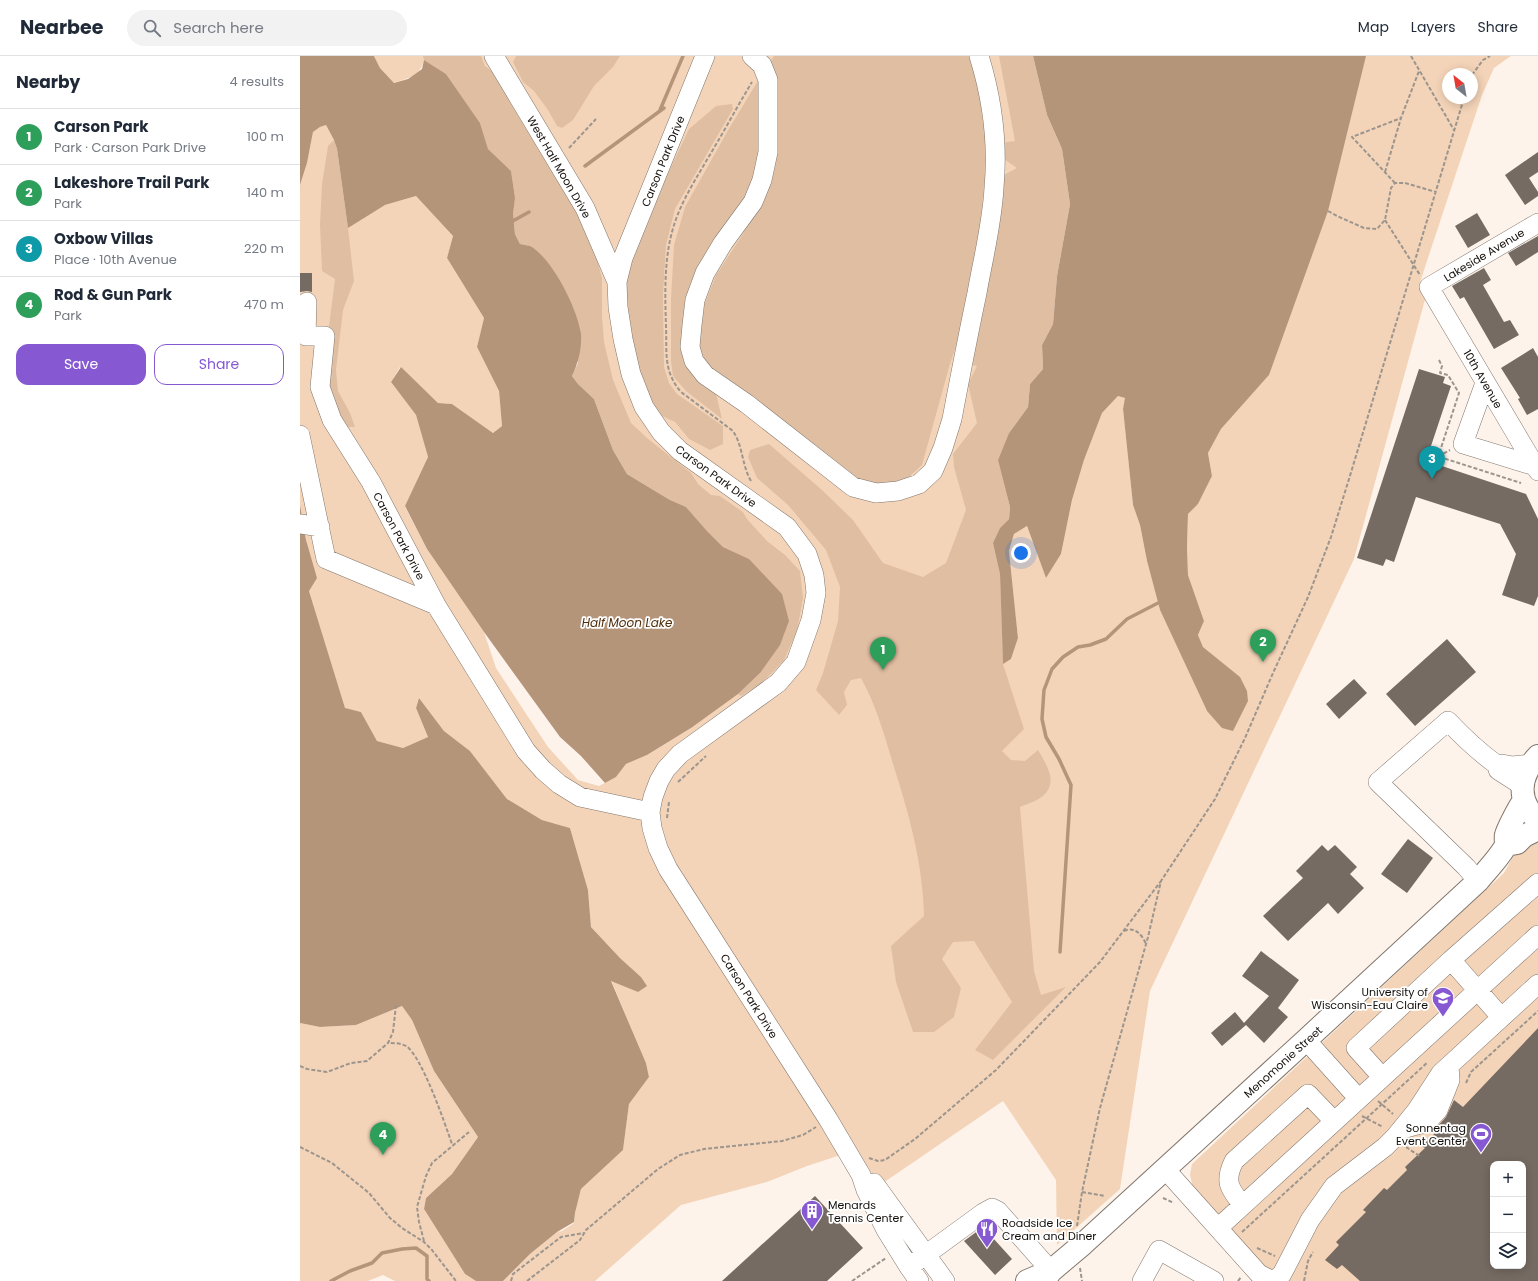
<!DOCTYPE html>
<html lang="en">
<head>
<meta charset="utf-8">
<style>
  :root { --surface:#fff; --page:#f2f2f3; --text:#1f2937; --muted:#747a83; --line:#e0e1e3; --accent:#8659d3 }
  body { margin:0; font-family:Poppins,sans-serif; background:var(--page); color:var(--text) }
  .controls { position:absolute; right:12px; bottom:12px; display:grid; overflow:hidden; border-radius:8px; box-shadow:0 2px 10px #0003 }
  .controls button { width:36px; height:36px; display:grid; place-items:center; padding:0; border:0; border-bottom:1px solid var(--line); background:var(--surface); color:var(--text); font:20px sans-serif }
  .compass { position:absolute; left:1142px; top:12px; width:36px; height:36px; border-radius:50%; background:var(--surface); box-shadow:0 2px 10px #0003; rotate:329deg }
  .you { position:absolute; left:721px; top:497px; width:14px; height:14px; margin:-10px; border:3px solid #fff; border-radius:50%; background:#1a73e8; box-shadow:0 0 0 6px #1a73e833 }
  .badge { display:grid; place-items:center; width:26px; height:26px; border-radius:50%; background:var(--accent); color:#fff; font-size:13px; font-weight:700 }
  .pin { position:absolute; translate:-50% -33px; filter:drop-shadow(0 1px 2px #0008) }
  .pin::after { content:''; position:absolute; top:21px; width:14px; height:12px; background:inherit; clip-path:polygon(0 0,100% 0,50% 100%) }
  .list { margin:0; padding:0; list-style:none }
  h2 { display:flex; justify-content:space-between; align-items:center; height:52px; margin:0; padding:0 16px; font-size:17px }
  h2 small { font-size:13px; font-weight:400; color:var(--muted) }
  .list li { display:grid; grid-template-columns:26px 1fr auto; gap:12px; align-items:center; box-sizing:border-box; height:56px; padding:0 16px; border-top:1px solid var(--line) }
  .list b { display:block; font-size:15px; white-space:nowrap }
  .list p { margin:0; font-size:13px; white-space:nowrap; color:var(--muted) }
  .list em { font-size:13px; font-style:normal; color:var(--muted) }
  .actions { display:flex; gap:8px; padding:12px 16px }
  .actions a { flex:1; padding:9px 0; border:1px solid var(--accent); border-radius:12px; text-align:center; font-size:14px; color:var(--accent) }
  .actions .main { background:var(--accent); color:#fff }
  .icon { flex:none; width:22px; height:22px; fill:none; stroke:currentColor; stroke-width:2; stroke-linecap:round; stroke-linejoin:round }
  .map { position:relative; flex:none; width:1238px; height:1225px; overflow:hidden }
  header { display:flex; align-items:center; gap:24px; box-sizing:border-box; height:56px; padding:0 20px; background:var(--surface); border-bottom:1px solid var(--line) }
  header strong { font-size:19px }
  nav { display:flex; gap:22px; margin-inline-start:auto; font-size:14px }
  .search { width:280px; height:36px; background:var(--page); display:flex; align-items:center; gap:10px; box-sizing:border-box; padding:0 14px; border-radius:22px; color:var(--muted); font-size:15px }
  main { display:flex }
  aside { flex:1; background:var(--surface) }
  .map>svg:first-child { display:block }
</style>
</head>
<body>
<header>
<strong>Nearbee</strong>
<div class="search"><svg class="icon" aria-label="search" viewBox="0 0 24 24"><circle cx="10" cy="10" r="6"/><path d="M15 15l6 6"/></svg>Search here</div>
<nav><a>Map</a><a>Layers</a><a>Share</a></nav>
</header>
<main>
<aside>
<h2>Nearby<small>4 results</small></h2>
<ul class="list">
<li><span class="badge" style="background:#2e9e5b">1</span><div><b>Carson Park</b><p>Park · Carson Park Drive</p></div><em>100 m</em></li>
<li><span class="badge" style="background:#2e9e5b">2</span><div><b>Lakeshore Trail Park</b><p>Park</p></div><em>140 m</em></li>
<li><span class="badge" style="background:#0f9aa8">3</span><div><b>Oxbow Villas</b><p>Place · 10th Avenue</p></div><em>220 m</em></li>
<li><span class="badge" style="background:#2e9e5b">4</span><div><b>Rod &amp; Gun Park</b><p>Park</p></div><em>470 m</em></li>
</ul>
<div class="actions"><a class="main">Save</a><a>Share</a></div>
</aside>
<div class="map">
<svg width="1238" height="1225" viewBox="0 0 1238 1225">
  <rect width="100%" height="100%" fill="#fdf3ea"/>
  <path fill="#f4d4b8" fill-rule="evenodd" d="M74,0H733L709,377L703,607L711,603L718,582L709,495L714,478L727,470L746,522L761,498L772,444L784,404L802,357L818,340L826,342L823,353L833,449L840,469L847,505L860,554L907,655L939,621L903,591L898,579L904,565L888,519L887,491L888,458L898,448L912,420L908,397L921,373L969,319L1064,0H1211L1194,12L1182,39L1125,211L1120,227L1126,240L1054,503L850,935L820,1133L757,1189L756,1124L703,1045L580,1129L556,1094L507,1110L467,1126L381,1149L295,1225H203L230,1198L257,1176L262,1175L274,1167L275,1157L281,1133L323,1094L329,1048L349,1021L346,1007L311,924L338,936L341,921L320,902L291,871L288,834L270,772L242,764L207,743L170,695L144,675L119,642L116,652L128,681L103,692L77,685L61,656L45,653L9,535L6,484L0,449V129L7,107L13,76L20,71L26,69L34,84L48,171L85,149L116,140L153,180L147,202L184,262L177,291L199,335L202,370L193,377L152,348L138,347L100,311L91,326L116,359L128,401L105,451L127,493L184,576L196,612L248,691L278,724L299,730L316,721L326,708L347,699L391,672L370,444L124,4C120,20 108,22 94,27L80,12ZM1148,18H1172V42H1148Z
    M1238,779V1225H984L962,1209L893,1132L890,1119L892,1108L1204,817L1215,797ZM1193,1108H1223V1210H1193Z
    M102,950L112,964L134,1015L178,1081L152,1118L126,1142L124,1153L165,1218L176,1225H95L83,1219L68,1225H0V967L20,971L56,969Z"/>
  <path fill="#e0bea2" d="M123,0H181L185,10L199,20L277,152L293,189L302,222V260L304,286L313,324L331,367L347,382L391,417L398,428L411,439L420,440L443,456L447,463L467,485L485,499L500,515L503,542L497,575L484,604L463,626L441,640L438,638L460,617L449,503L423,491L407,475L386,451L370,444L327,418L313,394L294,343L278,328L272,320L278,307L231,190L220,188L215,178L213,158L215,142L211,115L188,93L180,67L146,18L124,4Z
    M216,0H320L313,11L294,30L273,64L262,72L257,70L248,54L234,35L223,26L213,6Z
    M474,0H671L679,30L682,60L686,81L687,101L679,182L663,269L650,308L622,409L609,421L585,429L561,425L407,315L398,290L401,257L416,219L443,178L465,134L468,9Z
    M699,0H733L747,59L762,93L770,148L757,220L753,268L742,289L743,313L730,328L728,351L709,377L698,404L710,451L709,463L700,472L693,487L700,518L703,608L724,673L702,695L711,704L725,705L738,694C746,708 759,726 743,740C737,745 727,748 720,751L734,915L741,939L766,931L693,1004L675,994L712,946L674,885L653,886L642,903L661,932L654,961L634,976H613L596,926L591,890L624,860C623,808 609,758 593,708C584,678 576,649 561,622L551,624L544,636L547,649L539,659L516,634L523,617L538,565L540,531L526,494L488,449L457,422L448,401L450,394L469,388L522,434L553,464L583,507L623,521L646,507L666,454L654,411L653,398L677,367L668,328L677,310L669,308L700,121L717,112L701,101V87L715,85Z
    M459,23V99L451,138L414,192L384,293L415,333L422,363L386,335L373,320L371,305V243L374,189L385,151L427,76Z
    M432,48L433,53L375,153L366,189L363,239L364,311L369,327L377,338L423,370V388L410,394L389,383L375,366L360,359L342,328L326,260V216L362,130L389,73L416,50Z
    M34,84L37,93L48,172L54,225L43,254L36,314L38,335L50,357L55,371H45L28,333V278L35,223L22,215L20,169L22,128L28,90Z"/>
  <path fill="#b5957a" d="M0,0H74L80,12L94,27L108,23L122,13L124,4L146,18L180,67L188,93L211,115L215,142L213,158L215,178L220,188C224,189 229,189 232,191C254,206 277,252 281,278C282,292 278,308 272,320L278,328L294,343L313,394L327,418L370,444L386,451L407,475L423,491L449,503L482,538L489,565L480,589L460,617L438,638L391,672L347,699L326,708L316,721L305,727L281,700L260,681L184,576L127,493L105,450L128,401L116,359L91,326L101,311L138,347L152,348L193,377L202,370L199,335L177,291L184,262L147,202L153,180L116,140L85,149L48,172L37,93L34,84L26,69L20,71L13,76L7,107L0,129Z
    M733,0H1066L1028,155L969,319L921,373L908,397L912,420L898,448L888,458L887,491L888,519L904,565L898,579L903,591L940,621L947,635L948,645L933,675L922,672L907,655L860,554L847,505L840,469L833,449L823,353L825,342L818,340L802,357L784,404L772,444L761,498L746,522L727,470L714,478L709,495L718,582L711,603L703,608L700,518L693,487L700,472L709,463L710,451L698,404L709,377L728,351L730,328L743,313L742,289L753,268L757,220L770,148L762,93L747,59Z
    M0,449L6,484L17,522L9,535L45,652L61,656L77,685L103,692L128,681L116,652L119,642L144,675L170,695L207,743L242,764L270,772L288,834L291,871L320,902L341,921L347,930L338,936L311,925L346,1007L349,1021L329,1048L323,1094L281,1133L275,1157L274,1166L257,1176L230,1198L203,1225H176L165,1218L124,1153L126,1142L152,1118L178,1081L134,1015L112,964L102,950L56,969L20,971L0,967Z"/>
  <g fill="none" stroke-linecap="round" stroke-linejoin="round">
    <path stroke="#b5957a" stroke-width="3.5" d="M360,54L383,0
      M285,110L364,52
      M211,166L229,156
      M760,896L771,729L759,703L746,681L742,663L744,634L752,613L763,601L778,591L790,589L806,583L827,563L858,547
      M31,1225L50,1215L72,1207L82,1197L102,1193L116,1192L127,1200V1223L129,1225"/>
  </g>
  <path fill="#766b62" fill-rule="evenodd" d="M1238,96V116L1229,122L1238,136V140L1225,149L1205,119Z
    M1177,157L1190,179L1168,192L1155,170Z
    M1238,180V196L1216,210L1208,197Z
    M1184,212L1191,224L1183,229L1204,266L1210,264L1219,279L1194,293L1164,241L1160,243L1152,230Z
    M0,217H12V236L7,235L0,236Z
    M1233,292L1238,301V353L1227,359L1218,343L1220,342L1201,312Z
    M1119,313L1145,321L1143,327L1151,330L1129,396L1136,408L1226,438L1238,463V540L1234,550L1202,539L1216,498L1200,468L1116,441L1094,506L1086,503L1083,510L1057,502Z
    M1147,583L1176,616L1115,670L1086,638Z
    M1054,623L1067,637L1039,663L1026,648Z
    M1108,783L1133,802L1107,837L1081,818Z
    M1022,789L1028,795L1035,789L1057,811L1050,818L1064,832L1038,858L1028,847L988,885L963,860L1003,822L996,815Z
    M961,895L999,924L978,952L988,961L964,987L946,969L922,990L911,977L935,956L944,967L969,940L942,920Z
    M1238,972V1225H1060L1042,1209L1037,1213L1025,1204L1039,1189L1036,1186L1066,1156L1063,1154L1084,1132L1087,1134L1107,1114L1105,1111L1125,1092L1122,1090L1135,1077L1137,1071L1146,1061L1154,1044L1163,1051ZM1193,1108H1223V1210H1193Z
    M515,1140L563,1192L527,1225H422Z
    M683,1171L712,1203L695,1219L664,1185Z"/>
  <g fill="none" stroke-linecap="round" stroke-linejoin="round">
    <g stroke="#81766c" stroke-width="20">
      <path id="minor" d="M194,0L285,152L317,226
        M405,0L323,202L317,226L318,251L323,283L331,318L344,351L361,376L380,395L487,471L507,498L514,519L516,537L511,564L496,606L478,627L380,698L366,713L359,725L353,741L350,756L352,772L358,792L368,813L528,1063L561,1119L566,1134L586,1174L609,1211L619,1225
        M452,0L462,9L468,24V96L462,124L453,146L423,187L405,217L395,244L392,269L390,291L394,305L405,319L447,348L553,431L576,437L598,435L619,428L633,415L643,392L652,363C660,321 668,279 677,237C683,203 692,168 694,132C698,88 692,42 679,0
        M1238,167L1129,231L1238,415
        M7,246L6,280H25L20,331L32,364L71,426L136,549L226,695L243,714L259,728L280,741L350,756
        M1185,327L1163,388L1235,410
        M0,379L26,503L136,549
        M0,468L20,471
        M1223,730L1198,714L1197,709L1202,708L1212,710L1230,708
        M1178,825L1166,811L1078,726L1148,665C1163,681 1179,696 1197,709
        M1151,904L1201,961
        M1006,984L1058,1042
        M1082,1021L1056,992L1151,904L1238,827
        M1102,1073L1127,1066L1138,1054L1150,1024L1149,1010
        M865,1113L959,1218L969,1223L975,1224L982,1218L1010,1164L1034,1130L1085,1091L1095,1081L1117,1054L1141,1017L1238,928
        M574,1127L645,1225
        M943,1149C929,1133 924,1125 934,1105L1008,1038L1034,1065
        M918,1172L1238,879
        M609,1211L683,1157L692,1152L698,1155L751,1215
        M842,1225L859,1194L914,1225"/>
    </g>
    <g stroke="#81766c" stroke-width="24">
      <path id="major" d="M1238,700C1219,720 1216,745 1238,764
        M1206,789L1217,787L1224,780L1238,773
        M727,1225L751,1215
        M744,1225L751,1215L783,1188L1006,984L1178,825C1187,814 1198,803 1205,791C1207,787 1205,783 1206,779C1207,774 1220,749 1223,746"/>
    </g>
    <path stroke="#9c958e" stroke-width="2" stroke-dasharray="4 2" stroke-linecap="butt" d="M1111,0L1154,74
      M1172,19L1183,4L1190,0
      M269,92L296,63
      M1085,116L1101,62L1119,15
      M1095,127L1052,81L1101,62
      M1028,155L1037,160L1064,172L1077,173L1085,164L1091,132L1095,127H1105L1136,136
      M1085,164L1120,219
      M1139,304L1142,310L1140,317L1148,319L1159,337L1140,395L1143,402L1221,427
      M1133,403L1150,394
      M451,425C442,410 443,390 433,375L381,336C363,315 367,296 366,270C365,240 364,205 372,176C379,149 394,126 408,102C423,77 437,51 452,26
      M378,726L406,700
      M367,762L369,746
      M824,875C834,870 842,878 846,888
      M96,949L93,976L88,987C94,987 100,987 106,990C122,1000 145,1068 152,1088
      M0,1010L7,1013L27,1016L51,1007L67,1005L88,987
      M1166,1027L1171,1016L1238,955
      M1078,1045L1093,1058
      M1062,1060L1083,1071
      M0,1091L32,1107L69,1137L90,1162L102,1172L124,1186L132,1194L156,1225
      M1106,1091L1121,1101
      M569,1102L578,1105L585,1104L615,1083L696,1014L800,906L861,825
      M782,1136L805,1140
      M863,1142L874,1147
      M777,1170L782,1136L800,1052L848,881L861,825L915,743L945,682L973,617L1008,541L1031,481L1049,423L1164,42
      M942,1176L1128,1006
      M124,1185L119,1166L117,1151L126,1120L132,1107L169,1076
      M957,1192L975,1200
      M780,1212L782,1225
      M211,1225L213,1218L261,1181L284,1177
      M227,1225L280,1184L286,1174L358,1113L380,1099L404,1093L482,1085L503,1079L516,1071
      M552,1225L586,1202
      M938,1225L941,1221
      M1004,1225L1008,1205L1013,1196"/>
    <use href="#minor" stroke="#fff" stroke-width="19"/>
    <use href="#major" stroke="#fff" stroke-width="22"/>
  </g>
  <defs>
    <g id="university-pin" transform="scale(1.15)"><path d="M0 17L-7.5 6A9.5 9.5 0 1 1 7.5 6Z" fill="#8659d3" stroke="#fff"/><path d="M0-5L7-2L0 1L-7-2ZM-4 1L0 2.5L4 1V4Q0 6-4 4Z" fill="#fff"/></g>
    <g id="stadium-pin" transform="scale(1.15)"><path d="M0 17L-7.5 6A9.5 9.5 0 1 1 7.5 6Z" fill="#8659d3" stroke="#fff"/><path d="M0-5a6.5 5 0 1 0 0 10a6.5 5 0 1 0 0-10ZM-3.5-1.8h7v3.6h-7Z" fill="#fff"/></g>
    <g id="building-pin" transform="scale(1.15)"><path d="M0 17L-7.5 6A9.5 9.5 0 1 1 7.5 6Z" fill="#8659d3" stroke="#fff"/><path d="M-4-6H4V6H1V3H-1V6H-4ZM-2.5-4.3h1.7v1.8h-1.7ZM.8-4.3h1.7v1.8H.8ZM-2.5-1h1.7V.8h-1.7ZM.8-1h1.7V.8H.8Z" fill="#fff"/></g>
    <g id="restaurant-pin" transform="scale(1.15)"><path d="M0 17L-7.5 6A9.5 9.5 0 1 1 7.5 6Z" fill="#8659d3" stroke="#fff"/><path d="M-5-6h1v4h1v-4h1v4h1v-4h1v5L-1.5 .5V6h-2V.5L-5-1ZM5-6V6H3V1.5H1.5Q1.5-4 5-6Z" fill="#fff"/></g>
  </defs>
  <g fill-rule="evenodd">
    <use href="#university-pin" x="1143" y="942"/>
    <use href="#stadium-pin" x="1181" y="1078"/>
    <use href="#building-pin" x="512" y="1155"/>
    <use href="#restaurant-pin" x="687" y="1173"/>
  </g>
  <g text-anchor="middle" stroke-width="3.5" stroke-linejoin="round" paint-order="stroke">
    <g font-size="11" fill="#120e0a" stroke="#fff">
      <text transform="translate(363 105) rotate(-68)" y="4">Carson Park Drive</text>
      <text transform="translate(259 111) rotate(60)" y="4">West Half Moon Drive</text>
      <text transform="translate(1184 199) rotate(-31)" y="4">Lakeside Avenue</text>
      <text transform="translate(1183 323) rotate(60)" y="4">10th Avenue</text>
      <text transform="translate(416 420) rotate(36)" y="4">Carson Park Drive</text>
      <text transform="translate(99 480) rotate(62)" y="4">Carson Park Drive</text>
      <text transform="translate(449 940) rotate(58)" y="4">Carson Park Drive</text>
      <text transform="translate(983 1006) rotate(-42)" y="4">Menomonie Street</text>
    </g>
    <g font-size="11" fill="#120e0a" stroke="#fff" text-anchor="end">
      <text x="1128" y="940">University of<tspan x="1128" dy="13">Wisconsin-Eau Claire</tspan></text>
      <text x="1166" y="1076">Sonnentag<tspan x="1166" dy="13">Event Center</tspan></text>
      <text x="528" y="1153" text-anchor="start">Menards<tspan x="528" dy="13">Tennis Center</tspan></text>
      <text x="702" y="1171" text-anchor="start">Roadside Ice<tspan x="702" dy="13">Cream and Diner</tspan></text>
    </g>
    <g font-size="12" font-style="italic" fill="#4f2e0b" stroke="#fff">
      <text x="327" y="571">Half Moon Lake</text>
    </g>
  </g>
</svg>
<div class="controls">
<button>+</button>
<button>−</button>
<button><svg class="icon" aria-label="layers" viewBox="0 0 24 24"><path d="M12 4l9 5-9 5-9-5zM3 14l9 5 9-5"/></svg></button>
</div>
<svg class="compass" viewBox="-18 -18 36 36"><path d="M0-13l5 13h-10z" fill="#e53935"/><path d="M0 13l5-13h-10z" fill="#747a83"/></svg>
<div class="you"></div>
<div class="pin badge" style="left:583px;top:614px;background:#2e9e5b">1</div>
<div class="pin badge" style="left:963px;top:606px;background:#2e9e5b">2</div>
<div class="pin badge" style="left:1132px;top:423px;background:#0f9aa8">3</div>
<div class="pin badge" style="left:83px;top:1099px;background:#2e9e5b">4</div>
</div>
</main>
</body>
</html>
